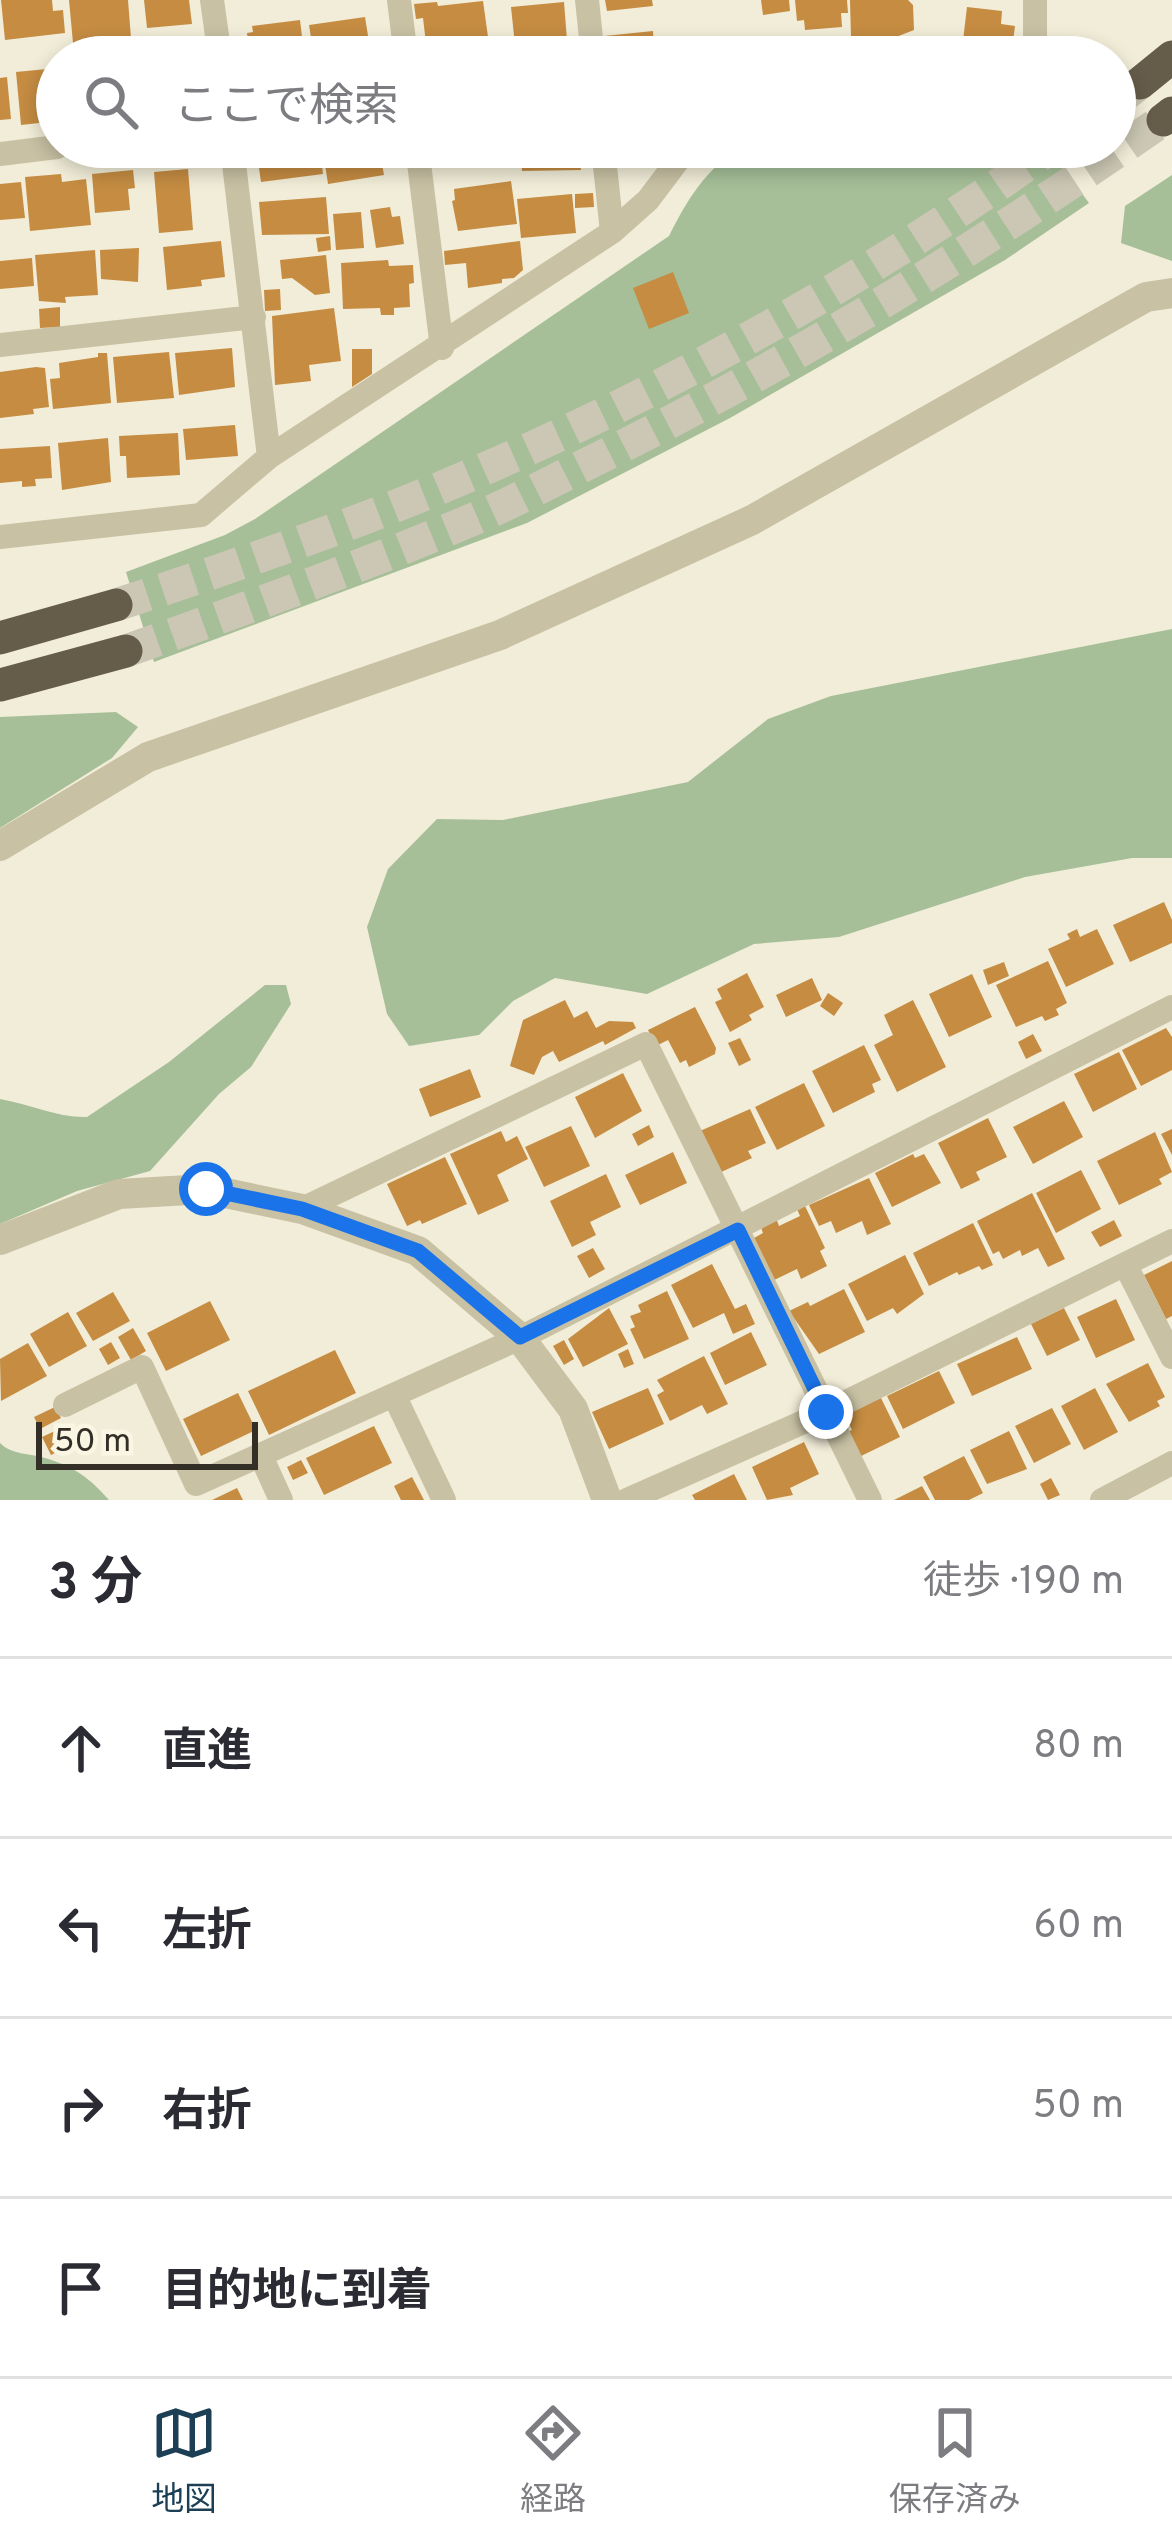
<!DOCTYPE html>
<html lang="ja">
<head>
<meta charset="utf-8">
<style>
  :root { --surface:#fff; --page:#f2f2f3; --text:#2b2b33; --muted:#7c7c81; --line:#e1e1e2; --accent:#1c3f55 }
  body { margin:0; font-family:Overpass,"Noto Sans JP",sans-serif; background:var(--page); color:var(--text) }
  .scale { position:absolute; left:36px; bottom:30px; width:222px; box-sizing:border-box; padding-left:12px; border:6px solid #342f26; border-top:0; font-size:33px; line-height:42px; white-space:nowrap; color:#342f26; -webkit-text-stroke:9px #f9f6e4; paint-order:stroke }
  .stop { position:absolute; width:36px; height:36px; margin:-27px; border:9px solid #1a73e8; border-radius:50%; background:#fff }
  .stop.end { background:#1a73e8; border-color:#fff; box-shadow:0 3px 12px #0008 }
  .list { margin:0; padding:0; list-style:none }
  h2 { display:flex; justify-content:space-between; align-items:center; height:156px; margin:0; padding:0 48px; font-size:51px }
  h2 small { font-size:39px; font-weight:400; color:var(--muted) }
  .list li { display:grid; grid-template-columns:78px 1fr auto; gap:36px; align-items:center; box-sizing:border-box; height:180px; padding:0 48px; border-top:3px solid var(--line) }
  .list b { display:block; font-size:45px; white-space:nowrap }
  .list em { font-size:39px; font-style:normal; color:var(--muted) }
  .icon { flex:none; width:66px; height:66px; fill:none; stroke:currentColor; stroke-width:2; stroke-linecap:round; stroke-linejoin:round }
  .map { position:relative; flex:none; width:1172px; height:1500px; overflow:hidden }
  .search { position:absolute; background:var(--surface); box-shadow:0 6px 18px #0003; left:36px; right:36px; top:36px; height:132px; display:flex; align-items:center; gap:30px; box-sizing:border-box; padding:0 42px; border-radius:66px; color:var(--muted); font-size:45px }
  .sheet { height:876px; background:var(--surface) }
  nav { display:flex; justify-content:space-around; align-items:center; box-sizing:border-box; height:168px; border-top:3px solid var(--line); background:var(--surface); font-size:33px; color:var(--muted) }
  nav a { display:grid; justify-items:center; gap:6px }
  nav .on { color:var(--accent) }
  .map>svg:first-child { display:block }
</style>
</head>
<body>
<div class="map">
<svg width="1172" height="1500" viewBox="0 0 1172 1500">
  <rect width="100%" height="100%" fill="#f1edd8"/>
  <path fill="#a6bf98" d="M742,147H1048L1089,203L1005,260L730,418L527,523L154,662L126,572L225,535L255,519L669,236C687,200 706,168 742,147Z
    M1172,175V261L1121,243L1125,206Z
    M1172,629V858H1132L1025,877L839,937L754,944L647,994L555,978L513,1001L479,1035L409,1046L387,1014L367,927L388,869L437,819L503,820L688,782L768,719L831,696Z
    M116,712L138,727L112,758L0,828V717Z
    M265,985H286L291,1004L251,1067L219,1094L150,1171L77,1191L0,1224V1099C29,1104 58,1118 87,1117L169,1062Z
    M0,1443C12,1455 29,1453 45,1458C73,1466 90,1478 109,1500H0Z"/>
  <path fill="#c58c42" d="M1,0H52L53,11L63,10L65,33L5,40Z
    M69,0H128L131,38L73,43Z
    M144,0H189L192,24L147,28Z
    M605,0H652L653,6L607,11Z
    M761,0H789L790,11L763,15Z
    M795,0H847L848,13H841L842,27L805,30L804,20L797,21Z
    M850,0H908L913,5L914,30L896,37L851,38Z
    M483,1L489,44L427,52L423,18L416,19L414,4L437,2L438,6Z
    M564,2L567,40L515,45L511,7Z
    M967,7L1002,11L1001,24L1015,26L1011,57H961Z
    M365,17L369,42L364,43L366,53L314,57L309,25Z
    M300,20L304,53L250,57L247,33L253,32L252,26Z
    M653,31L654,50L662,49V57H606L604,36Z
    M715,41V45L733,44L734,57H676L675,44Z
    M578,47L579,57H556L555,48Z
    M203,50L204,57H167V54Z
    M57,68V121L21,125L16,72Z
    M7,77L11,119L0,120V78Z
    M267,147H320L323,174L261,182L257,154L268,153Z
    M347,147H379L384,175L328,184L323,151Z
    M442,147H506L507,154L445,164Z
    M520,147H579L581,170L522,171Z
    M617,147H639L640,166L618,168Z
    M188,169L193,230L159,233L154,172Z
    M133,170L135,188L128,189L130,210L95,213L92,174Z
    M61,174L62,182L86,179L91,225L30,231L25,177Z
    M511,181L517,224L458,231L452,201L455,200L454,189Z
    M21,182L25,218L0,220V184Z
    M593,193L594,207L575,208V194Z
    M572,194L576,233L521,238L517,199Z
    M326,197L329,234L262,235L259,202Z
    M390,207L392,217L400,216L404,244L376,248L370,210Z
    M361,212L364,248L336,250L333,214Z
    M330,236L331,250L318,252L316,238Z
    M221,241L225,277L201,280L202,286L167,290L163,247Z
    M520,241L523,270L514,278L502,279V283L468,288L466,263L445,265L444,251Z
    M139,248L138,282L101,279L100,250Z
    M95,250L98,295L65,297L66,303L39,301L35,255Z
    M326,255L330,293L315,295L292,278L282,279L280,260Z
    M32,258L34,286L0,289V261Z
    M388,260L389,266L413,265L414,283L409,284L410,307L394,308V315H381L380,308L343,309L341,263Z
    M673,272L689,313L649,329L633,288Z
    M280,289L281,310L265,311L264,290Z
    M60,307V327L40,328L39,309Z
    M334,308L341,361L309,365L311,381L275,385L272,316Z
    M232,348L235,387L179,395L175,353Z
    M352,349H372V374L352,387Z
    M169,352L174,398L117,403L113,357Z
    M98,353H107L111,403L53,409L50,379L60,378L59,363L98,357Z
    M36,367L45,368L49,407L33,409L34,414L0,418V372Z
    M235,425L238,456L186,460L183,429Z
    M178,433L180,475L127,478L126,456H120L119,436Z
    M108,438L111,482L62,490L58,443Z
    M50,446L52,478L35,479L36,486L22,487V481L0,483V449Z
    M1164,902L1172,920V943L1130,962L1113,925Z
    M1077,929L1080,937L1097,929L1114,964L1066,987L1048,949L1070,939L1067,934Z
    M1048,961L1067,1003L1056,1009L1059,1015L1045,1021L1042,1016L1016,1027L996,985Z
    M1004,962L1009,976L988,985L983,970Z
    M747,973L764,1007L749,1015L752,1020L730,1032L715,1002L722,999L717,989Z
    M972,974L992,1017L949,1037L929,994Z
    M812,978L822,1000L786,1017L776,995Z
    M828,993L843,1003L834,1016L820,1006Z
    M565,1000L574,1018L587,1011L596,1028L609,1021L633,1022L636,1028L605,1045L603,1041L559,1062L553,1051L542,1057L534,1075L510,1066L523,1020Z
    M913,1000L946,1067L897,1092L874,1045L893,1035L884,1015Z
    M695,1007L716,1048L715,1054L689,1067L686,1060L680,1063L668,1040L656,1046L648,1030Z
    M1166,1028L1172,1037V1070L1141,1086L1122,1050Z
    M1033,1034L1042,1051L1026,1059L1018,1042Z
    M740,1038L751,1060L739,1066L728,1043Z
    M864,1045L881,1080L872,1084L875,1092L833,1113L812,1071Z
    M1119,1052L1137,1089L1093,1112L1074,1074Z
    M470,1069L481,1097L430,1117L419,1089Z
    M623,1073L642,1111L595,1138L575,1097Z
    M804,1083L825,1126L777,1150L755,1107Z
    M1064,1101L1083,1137L1033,1164L1013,1127Z
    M750,1109L766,1143L748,1151L752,1158L719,1173L700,1131Z
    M988,1118L1007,1157L976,1172L980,1180L961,1189L938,1143Z
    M649,1125L654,1137L638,1146L632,1134Z
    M571,1126L590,1166L544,1187L525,1147Z
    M1172,1129V1155L1161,1134Z
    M501,1131L506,1142L517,1136L528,1159L497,1175L509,1201L478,1215L450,1154Z
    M1155,1132L1172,1172L1159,1179L1162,1184L1119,1205L1097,1161Z
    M673,1152L687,1183L640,1205L625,1175Z
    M913,1154L915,1158L924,1154L941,1183L892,1207L875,1173Z
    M445,1157L467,1204L422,1224L420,1220L407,1226L387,1184Z
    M1081,1170L1101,1209L1056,1233L1036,1193Z
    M606,1174L621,1207L590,1222L596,1235L572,1247L550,1201Z
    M869,1178L891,1224L867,1235L862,1221L836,1233L831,1221L819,1226L809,1205Z
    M1032,1193L1065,1259L1048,1267L1038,1248L1022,1256L1020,1250L1003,1259L999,1251L993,1254L977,1221Z
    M805,1206L825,1248L820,1251L827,1266L801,1279L797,1269L770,1282L754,1238L763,1233L760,1225L776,1218L779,1226L800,1216L797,1209Z
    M1114,1220L1122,1236L1100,1247L1091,1232Z
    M973,1223L993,1265L982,1270L979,1266L959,1275L957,1272L929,1286L913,1253Z
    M593,1248L605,1269L589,1278L577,1256Z
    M905,1255L924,1294L897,1314L893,1308L867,1321L848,1284Z
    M1172,1261V1316L1166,1319L1144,1275Z
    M712,1264L735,1309L746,1304L755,1324L733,1334L724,1313L693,1328L671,1285Z
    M844,1289L865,1332L819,1354L789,1311L808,1302L810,1306Z
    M667,1291L689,1339L644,1359L630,1329L635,1327L630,1316L641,1312L638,1305Z
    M113,1292L130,1321L93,1341L76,1313Z
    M1116,1299L1135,1340L1096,1358L1077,1317Z
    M210,1301L230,1340L166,1371L147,1333Z
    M609,1308L628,1344L583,1367L568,1339Z
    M1064,1308L1080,1340L1047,1356L1031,1324Z
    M68,1312L87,1346L49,1367L30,1334Z
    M133,1328L146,1351L131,1360L118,1337Z
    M751,1332L767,1365L725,1385L710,1353Z
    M1017,1337L1032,1369L972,1396L957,1364Z
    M564,1340L574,1359L564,1365L553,1346Z
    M111,1342L120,1358L108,1365L99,1349Z
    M28,1343L47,1376L1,1401L0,1359Z
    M628,1349L634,1364L624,1368L618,1354Z
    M335,1350L356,1393L269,1435L248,1391Z
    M704,1356L728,1404L707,1414L702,1405L670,1421L657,1395L664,1391L657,1380Z
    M1148,1363L1165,1397L1157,1401L1160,1406L1129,1422L1106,1384Z
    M939,1371L955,1403L903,1429L887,1396Z
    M648,1388L664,1424L609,1449L592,1412Z
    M1095,1388L1118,1432L1084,1450L1061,1406Z
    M238,1393L256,1430L201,1456L183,1419Z
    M881,1398L900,1437L857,1458L845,1433L852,1430L845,1415Z
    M55,1407L61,1418L40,1429L34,1417Z
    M1052,1408L1071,1444L1034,1463L1015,1426Z
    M374,1426L392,1463L324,1495L306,1458Z
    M57,1430L65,1448L51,1455L42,1437Z
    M1009,1431L1027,1469L987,1484L970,1450Z
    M804,1442L819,1474L790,1488L793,1495L767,1500L752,1467Z
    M964,1456L983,1493L969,1500H935L923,1477Z
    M301,1460L308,1473L293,1480L287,1467Z
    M734,1474L747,1500H695L692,1495Z
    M412,1477L424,1500H401L394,1486Z
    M1051,1478L1060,1495L1048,1500L1040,1484Z
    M922,1486L930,1500H894Z
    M237,1488L243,1500H212Z"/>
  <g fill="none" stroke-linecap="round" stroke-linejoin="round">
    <path stroke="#cbc7b4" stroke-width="33" stroke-dasharray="33 16" stroke-linecap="butt" d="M1115,102L1140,83
      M116,605C234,566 352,526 466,477C666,391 876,274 1052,147
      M126,651C244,609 361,567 476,518C518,500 558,478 599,458C797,360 982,246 1163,120"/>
    <path stroke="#c8c1a4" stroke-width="24" d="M212,0L220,57
      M399,0L406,57
      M587,0L593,57
      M1035,57V0
      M232,147L269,457
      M417,147L442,348
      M603,147L612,232
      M0,154L57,147
      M0,345L254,317
      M0,537L201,515L269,457L612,232L648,200L688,147
      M302,1209L646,1044L870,1500
      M1126,1266L1172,1357
      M394,1395L444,1500
      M65,1405L142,1367L196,1484L520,1338L1172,1007
      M261,1456L281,1500
      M627,1500L826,1412L1172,1241
      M1102,1500L1172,1463"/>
    <path stroke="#c8c1a4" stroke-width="30" d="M0,846L148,757L500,635L752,520L1146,297L1172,293
      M0,1240L119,1194L206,1189L302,1209L418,1251L520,1338L573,1409L607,1500"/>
    <path stroke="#665c4a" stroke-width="33" d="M1140,83L1172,57
      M1163,120L1172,113
      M0,638L116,605
      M0,685L126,651"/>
  </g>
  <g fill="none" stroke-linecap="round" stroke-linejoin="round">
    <path stroke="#1a73e8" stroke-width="15" d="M206,1189L302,1209L418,1251L520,1337L738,1230L826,1412"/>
  </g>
</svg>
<div class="scale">50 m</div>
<div class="stop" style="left:206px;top:1189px"></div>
<div class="stop end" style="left:826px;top:1412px"></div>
<div class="search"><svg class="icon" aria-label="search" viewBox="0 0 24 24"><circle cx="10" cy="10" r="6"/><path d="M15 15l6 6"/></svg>ここで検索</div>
</div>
<section class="sheet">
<h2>3 分<small>徒歩 · 190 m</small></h2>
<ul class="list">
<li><svg class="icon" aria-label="ahead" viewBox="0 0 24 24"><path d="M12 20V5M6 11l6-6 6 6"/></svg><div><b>直進</b></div><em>80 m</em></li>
<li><svg class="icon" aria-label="left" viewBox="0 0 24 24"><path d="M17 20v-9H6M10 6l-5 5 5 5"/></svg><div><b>左折</b></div><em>60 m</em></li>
<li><svg class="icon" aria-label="right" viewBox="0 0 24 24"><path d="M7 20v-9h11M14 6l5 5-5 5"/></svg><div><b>右折</b></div><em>50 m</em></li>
<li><svg class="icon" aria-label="arrive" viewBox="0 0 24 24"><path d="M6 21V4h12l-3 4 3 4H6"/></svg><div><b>目的地に到着</b></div></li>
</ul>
</section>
<nav>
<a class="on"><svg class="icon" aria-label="map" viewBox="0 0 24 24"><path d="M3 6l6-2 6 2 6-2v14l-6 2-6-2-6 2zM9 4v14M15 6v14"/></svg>地図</a>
<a><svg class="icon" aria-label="directions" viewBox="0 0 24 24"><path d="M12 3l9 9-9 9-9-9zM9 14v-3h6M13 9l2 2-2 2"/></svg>経路</a>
<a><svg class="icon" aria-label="saved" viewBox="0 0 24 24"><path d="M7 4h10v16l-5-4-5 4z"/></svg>保存済み</a>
</nav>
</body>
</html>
